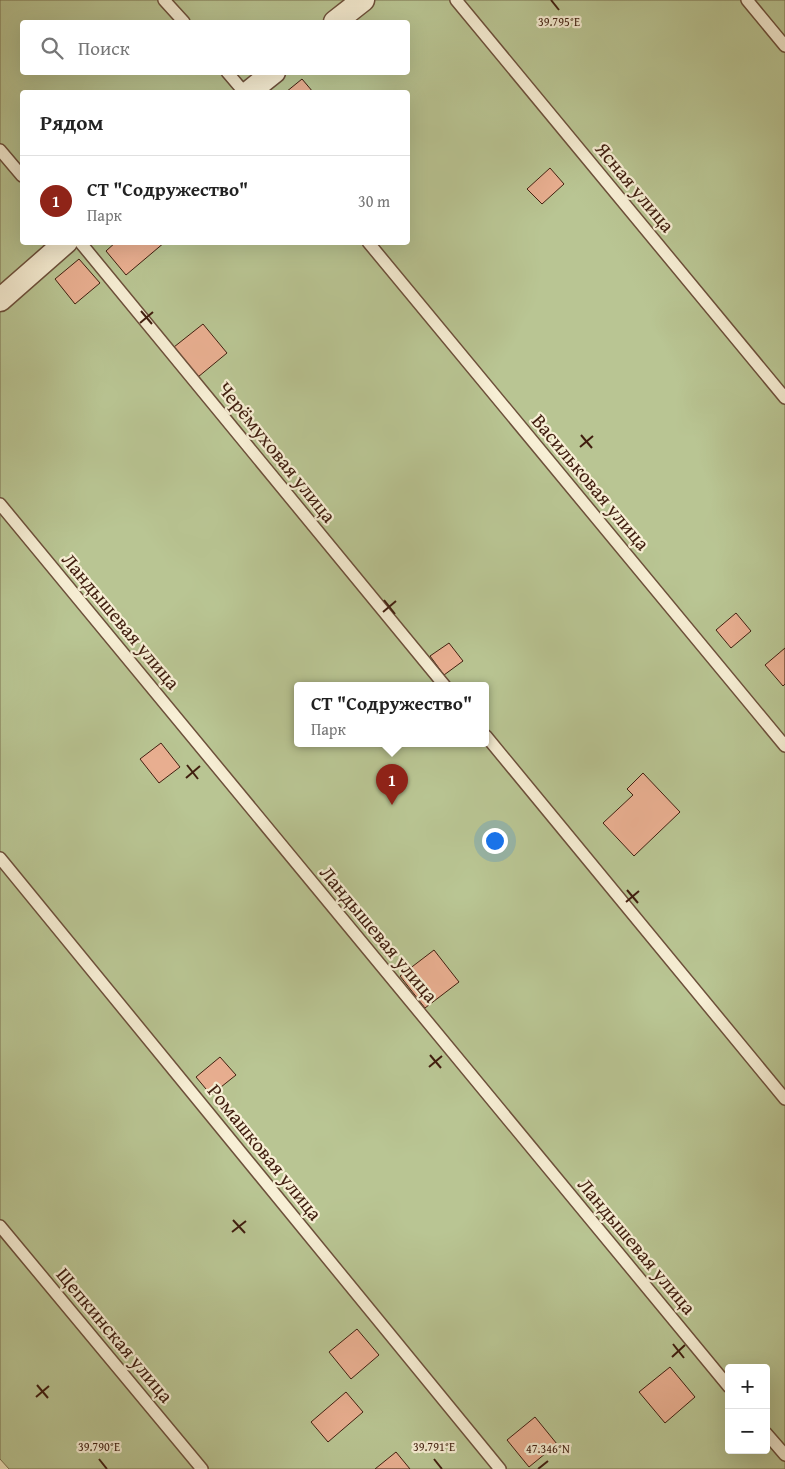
<!DOCTYPE html>
<html lang="ru">
<head>
<meta charset="utf-8">
<style>
  :root { --surface:#fff; --page:#f6f6f6; --text:#222; --muted:#767676; --line:#e0e0e0; --accent:#8f2418 }
  body { margin:0; font-family:"Gentium Book Plus",serif; background:var(--page); color:var(--text) }
  .controls { position:absolute; right:15px; bottom:15px; display:grid; overflow:hidden; border-radius:5px; box-shadow:0 5px 20px #0002 }
  .controls button { width:45px; height:45px; display:grid; place-items:center; padding:0; border:0; border-bottom:1px solid var(--line); background:var(--surface); color:var(--text); font:25px sans-serif }
  .you { position:absolute; left:494px; top:840px; width:18px; height:18px; margin:-12px; border:4px solid #fff; border-radius:50%; background:#1a73e8; box-shadow:0 0 0 8px #1a73e833 }
  .badge { display:grid; place-items:center; width:32px; height:32px; border-radius:50%; background:var(--accent); color:#fff; font-size:16px; font-weight:700 }
  .pin { position:absolute; translate:-50% -41px; filter:drop-shadow(0 1px 2px #0008) }
  .pin::after { content:''; position:absolute; top:26px; width:18px; height:15px; background:inherit; clip-path:polygon(0 0,100% 0,50% 100%) }
  .popup { position:absolute; left:294px; top:682px; width:195px; height:65px; box-sizing:border-box; display:grid; place-content:center; border-radius:5px; background:var(--surface); filter:drop-shadow(0 1px 4px #0005); font-size:16px; white-space:nowrap; color:var(--muted) }
  .popup b { font-size:19px; color:var(--text) }
  .popup::after { content:''; position:absolute; left:50%; top:100%; margin-left:-10px; border:10px solid transparent; border-top-color:var(--surface) }
  .list { margin:0; padding:0; list-style:none }
  h2 { display:flex; justify-content:space-between; align-items:center; height:65px; margin:0; padding:0 20px; font-size:21px }
  h2 small { font-size:16px; font-weight:400; color:var(--muted) }
  .list li { display:grid; grid-template-columns:32px 1fr auto; gap:15px; align-items:center; box-sizing:border-box; height:90px; padding:0 20px; border-top:1px solid var(--line) }
  .list b { display:block; font-size:19px; white-space:nowrap }
  .list p { margin:0; font-size:16px; white-space:nowrap; color:var(--muted) }
  .list em { font-size:16px; font-style:normal; color:var(--muted) }
  .icon { flex:none; width:28px; height:28px; fill:none; stroke:currentColor; stroke-width:2; stroke-linecap:round; stroke-linejoin:round }
  .map { position:relative; flex:none; width:785px; height:1469px; overflow:hidden }
  .search { position:absolute; background:var(--surface); box-shadow:0 5px 20px #0002; left:20px; top:20px; width:390px; height:55px; display:flex; align-items:center; gap:12px; box-sizing:border-box; padding:0 18px; border-radius:5px; color:var(--muted); font-size:19px }
  .panel { position:absolute; background:var(--surface); box-shadow:0 5px 20px #0002; left:20px; top:90px; width:390px; height:155px; border-radius:5px }
  .map>svg:first-child { display:block }
</style>
</head>
<body>
<div class="map">
<svg width="785" height="1469" viewBox="0 0 785 1469">
  <rect width="100%" height="100%" fill="#f3e7bf"/>
  <filter id="stains"><feTurbulence type="fractalNoise" baseFrequency=".004" numOctaves="4"/><feColorMatrix values="0 0 0 0 .2 0 0 0 0 .09 0 0 0 0 .02 0 0 0 .5 -.17"/></filter>
  <radialGradient id="worn" r=".72"><stop offset=".6" stop-color="#630" stop-opacity="0"/><stop offset="1" stop-color="#630" stop-opacity=".3"/></radialGradient>
  <path fill="#b9c593" stroke="#7c7251" fill-rule="evenodd" d="M0,0H785V1469H9L0,1459ZM22,22H408V72H22ZM22,92H408V242H22ZM298,686H486V744H298ZM729,1368H766V1450H729Z"/>
  <path fill="#e9af91" stroke="#401e0f" d="M302,79L313,92H286Z
    M550,168L564,184L542,204L527,189Z
    M116,242H165L126,275L106,251Z
    M79,259L100,283L75,304L55,279Z
    M203,324L227,353L198,377L174,347Z
    M736,613L751,631L731,648L716,630Z
    M449,643L463,661L444,675L430,656Z
    M785,648V684L783,686L765,665Z
    M161,743L180,767L159,783L140,759Z
    M643,773L680,812L634,856L603,823L633,795L627,789Z
    M434,950L459,982L425,1008L400,976Z
    M220,1057L236,1075L211,1095L196,1077Z
    M357,1329L379,1355L351,1379L329,1352Z
    M670,1367L695,1397L665,1423L639,1392Z
    M346,1392L363,1412L328,1442L311,1422Z
    M535,1417L557,1444L529,1467L507,1440Z
    M396,1452L410,1469H375Z"/>
  <g fill="none" stroke-linecap="round" stroke-linejoin="round">
    <g stroke="#6d503b" stroke-width="14">
      <path id="service" d="M164,0L184,22
        M456,0L785,398
        M747,0L785,46
        M227,72L244,92
        M0,150L22,176
        M80,242L445,686
        M368,242L785,746
        M0,504L729,1387
        M486,736L785,1099
        M0,858L500,1469
        M0,1226L202,1469
        M766,1433L785,1455"/>
    </g>
    <g stroke="#6d503b" stroke-width="25">
      <path id="minor" d="M335,22L363,0
        M249,92L274,72
        M0,300L66,242"/>
    </g>
    <use href="#service" stroke="#f7efd5" stroke-width="11"/>
    <use href="#minor" stroke="#f7efd5" stroke-width="22"/>
  </g>
  <path fill="none" stroke="#401e0f" stroke-width="2" d="M551,0L559,10M141,311L152,324M140,323L153,312M581,435L592,448M580,447L593,436M384,600L395,614M383,612L396,601M187,765L198,779M186,778L200,766M627,890L638,903M626,902L639,891M430,1055L441,1068M429,1067L442,1056M233,1220L245,1233M232,1232L246,1221M673,1344L684,1358M672,1357L685,1345M37,1385L48,1398M36,1397L49,1386M99,1459L107,1469M434,1459L442,1469M538,1469L548,1461"/>
  <g text-anchor="middle" stroke-width="4.5" stroke-linejoin="round" paint-order="stroke">
    <g font-size="20" fill="#401e0f" stroke="#f7efd5">
      <text transform="translate(635 187) rotate(50)" y="7">Ясная улица</text>
      <text transform="translate(277 452) rotate(51)" y="7">Черёмуховая улица</text>
      <text transform="translate(591 482) rotate(50)" y="7">Васильковая улица</text>
      <text transform="translate(121 621) rotate(50)" y="7">Ландышевая улица</text>
      <text transform="translate(379 934) rotate(50)" y="7">Ландышевая улица</text>
      <text transform="translate(265 1152) rotate(51)" y="7">Ромашковая улица</text>
      <text transform="translate(637 1246) rotate(50)" y="7">Ландышевая улица</text>
      <text transform="translate(115 1335) rotate(50)" y="7">Щепкинская улица</text>
    </g>
  </g>
  <g font-size="12" text-anchor="middle" fill="#401e0f" stroke="#f7efd5" stroke-width="4.5" stroke-linejoin="round" paint-order="stroke">
    <text x="559" y="26">39.795°E</text>
    <text x="99" y="1451">39.790°E</text>
    <text x="434" y="1451">39.791°E</text>
    <text x="548" y="1453">47.346°N</text>
  </g>
  <rect width="100%" height="100%" filter="url(#stains)"/>
  <rect width="100%" height="100%" fill="url(#worn)"/>
</svg>
<div class="controls">
<button>+</button>
<button>−</button>
</div>
<div class="you"></div>
<div class="pin badge" style="left:392px;top:805px">1</div>
<div class="popup"><b>СТ &quot;Содружество&quot;</b>Парк</div>
<div class="search"><svg class="icon" aria-label="search" viewBox="0 0 24 24"><circle cx="10" cy="10" r="6"/><path d="M15 15l6 6"/></svg>Поиск</div>
<section class="panel">
<h2>Рядом<small></small></h2>
<ul class="list">
<li><span class="badge">1</span><div><b>СТ &quot;Содружество&quot;</b><p>Парк</p></div><em>30 m</em></li>
</ul>
</section>
</div>
</body>
</html>
